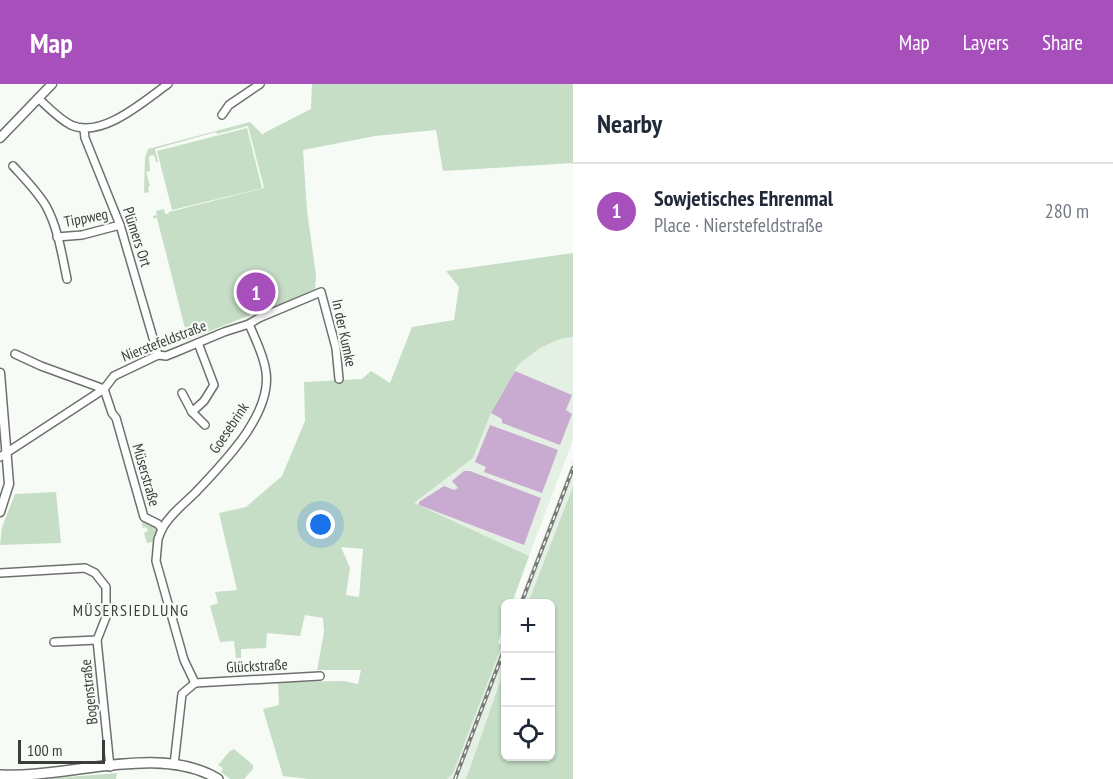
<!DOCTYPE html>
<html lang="en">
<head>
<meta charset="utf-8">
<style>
	body { margin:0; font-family:"PT Sans Narrow",sans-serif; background:#f2f2f3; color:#1f2937 }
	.controls { position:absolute; right:18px; bottom:18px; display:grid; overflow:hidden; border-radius:9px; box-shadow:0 2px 4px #0004 }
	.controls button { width:54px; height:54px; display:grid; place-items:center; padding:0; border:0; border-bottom:2px solid #e0e1e3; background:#fff; color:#1f2937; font:30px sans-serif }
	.scale { position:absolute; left:18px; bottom:15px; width:87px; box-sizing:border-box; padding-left:6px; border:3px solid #3b3d3b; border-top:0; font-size:16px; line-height:21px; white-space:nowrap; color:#3b3d3b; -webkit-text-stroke:4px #f6fbf6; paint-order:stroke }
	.you { position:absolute; left:321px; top:441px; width:21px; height:21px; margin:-15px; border:4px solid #fff; border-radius:50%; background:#1a73e8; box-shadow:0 0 0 9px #1a73e833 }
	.badge { display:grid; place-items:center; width:39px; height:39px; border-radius:50%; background:#a74fbb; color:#fff; font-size:20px; font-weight:700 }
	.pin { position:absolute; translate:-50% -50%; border:3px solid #fff; box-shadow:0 2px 6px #0006 }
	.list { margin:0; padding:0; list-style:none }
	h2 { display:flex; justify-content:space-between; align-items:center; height:78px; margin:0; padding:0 24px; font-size:26px }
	h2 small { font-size:20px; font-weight:400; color:#747a83 }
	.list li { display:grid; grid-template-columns:39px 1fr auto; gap:18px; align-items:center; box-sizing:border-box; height:96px; padding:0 24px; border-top:2px solid #e0e1e3 }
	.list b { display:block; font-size:22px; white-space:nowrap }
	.list p { margin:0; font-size:20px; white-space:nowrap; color:#747a83 }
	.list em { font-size:20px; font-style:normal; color:#747a83 }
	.icon { flex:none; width:33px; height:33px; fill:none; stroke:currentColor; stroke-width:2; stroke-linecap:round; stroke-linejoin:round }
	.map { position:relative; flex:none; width:573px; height:695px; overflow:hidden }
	header { display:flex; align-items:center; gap:36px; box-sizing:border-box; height:84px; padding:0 30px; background:#a74fbb; color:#fff }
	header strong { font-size:28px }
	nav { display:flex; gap:33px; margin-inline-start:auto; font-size:21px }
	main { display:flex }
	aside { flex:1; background:#fff }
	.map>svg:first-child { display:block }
	.built { fill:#e5f0e5 }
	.green { fill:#c6ddc6; fill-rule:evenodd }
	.water { fill:#c9aad0 }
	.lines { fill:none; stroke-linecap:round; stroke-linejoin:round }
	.minor-casing { stroke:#6d716d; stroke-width:10 }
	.tertiary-casing { stroke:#6d716d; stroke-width:11 }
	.secondary-casing { stroke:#6d716d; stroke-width:12 }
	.minor { stroke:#fff; stroke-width:7 }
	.tertiary { stroke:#fff; stroke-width:8 }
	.secondary { stroke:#fff; stroke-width:9 }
	.rail-casing { stroke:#797c79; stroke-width:4 }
	.rail { stroke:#f6fbf6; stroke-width:1.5; stroke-dasharray:4.5; stroke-linecap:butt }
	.labels { text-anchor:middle; stroke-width:4.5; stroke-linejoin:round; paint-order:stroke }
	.street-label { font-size:15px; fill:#3b3d3b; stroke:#f6fbf6 }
	.neighbourhood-label { font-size:16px; letter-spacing:1.5px; fill:#3b3d3b; stroke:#f6fbf6 }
</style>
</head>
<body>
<header>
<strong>Map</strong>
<nav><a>Map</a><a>Layers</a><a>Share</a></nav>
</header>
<main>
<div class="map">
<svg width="573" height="695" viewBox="0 0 573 695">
	<rect width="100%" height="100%" fill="#f6fbf6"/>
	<!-- built -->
	<g class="built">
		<path d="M573,253V356L529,472L413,419L473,374L491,329L518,281L540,264L560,255Z"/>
		<path d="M573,376V401L528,519L518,520Z"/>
		<path d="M505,552V584L466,695H447L453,688Z"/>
	</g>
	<!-- green -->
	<g class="green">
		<path d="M312,0H573V79L443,87L436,46L375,52L303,66L307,127L316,191L315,205L264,228L262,223L250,231L188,256L157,134H153V132L157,131L156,127L164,125L165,130H168L169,128L264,104L248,42L217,50L216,48L155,65L158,78H156L154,71L149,72L150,87L146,88L150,102L148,103L149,108L144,109L145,74L148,65L250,38L263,51L264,49L311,25Z"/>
		<path d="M247,44L262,104L172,126L157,67Z"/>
		<path d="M573,169V253L560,255L540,264L518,281L491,329L473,374L414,419L529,472L512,519L506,520L505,537L498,559L502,561L453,689L447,695H309L283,692L263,625L279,621L278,598L344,597L358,600L361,586H317L324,548L323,534L305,531L300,552L267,549L266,564L241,565V574H236L234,557L220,558L210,522L218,519L215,508L237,506L219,429L246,423L282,392L305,337L304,298L362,295L371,287L390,299L412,243L454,236L459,203L446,187ZM341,463L363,465L359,513L346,511L350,484Z"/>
		<path d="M573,402V695H466L505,584L506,672H550V520L528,519Z"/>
		<path d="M56,408L61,459L0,461L2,443L15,410Z"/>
		<path d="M144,435L157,444L156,457L147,459L144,449L148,447L146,443L143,444L141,436Z"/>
		<path d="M234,665L253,681V685L244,695H230L221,688L223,684L218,681L230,667Z"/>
		<path d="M117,689L116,695H44Z"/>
	</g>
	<!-- water -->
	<g class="water">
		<path d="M515,287L572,311L566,326L572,330L560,361L502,339V335L491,329Z"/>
		<path d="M490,341L558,366L542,409L484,388L486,383L475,378Z"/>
		<path d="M464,387H470L541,414L524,461L419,421V418L444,402L454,406L458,404L452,397Z"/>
	</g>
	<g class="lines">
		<defs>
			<g id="minor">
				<path d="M38,14C48,23 59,35 71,41C102,55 144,17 168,0"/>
				<path d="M222,31L229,21L260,0"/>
				<path d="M84,45L85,54L120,141L158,271"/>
				<path d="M13,82C24,94 37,107 46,122C58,144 62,171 67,195"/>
				<path d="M57,153L82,151L120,141"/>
				<path d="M15,270L41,282L104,305"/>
				<path d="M104,305L112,329L116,334L144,433L158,440L162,445L158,455L156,477L184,576L195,599"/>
				<path d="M182,309L192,328L205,341"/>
				<path d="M192,328L204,317L214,301L198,259"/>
				<path d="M0,373L104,305L114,292L158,271L166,272L176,268L224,248L249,240L259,234L321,208L336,264L339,295"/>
				<path d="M162,445C170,430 184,420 196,408C223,379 272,331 266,288C264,271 255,255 249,240"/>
				<path d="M0,489L85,484L95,489L106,503V533L97,556L110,683"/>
				<path d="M54,558L97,556"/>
				<path d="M195,599L320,592"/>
				<path d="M174,681L182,610L195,599"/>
			</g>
			<g id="tertiary">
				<path d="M0,54L52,0"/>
				<path d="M0,289L9,400L0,428"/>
			</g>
			<path id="secondary" d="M0,691C66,695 159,659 218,695"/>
		</defs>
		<!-- minor casing -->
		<use href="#minor" class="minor-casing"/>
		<!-- tertiary casing -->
		<use href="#tertiary" class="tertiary-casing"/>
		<!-- secondary casing -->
		<use href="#secondary" class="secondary-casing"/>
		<!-- minor -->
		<use href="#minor" class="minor"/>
		<!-- tertiary -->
		<use href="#tertiary" class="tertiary"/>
		<!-- secondary -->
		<use href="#secondary" class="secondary"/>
		<defs>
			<g id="rail">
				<path d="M521,520L573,384"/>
				<path d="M455,695L506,561"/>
			</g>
		</defs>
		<!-- rail casing -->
		<use href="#rail" class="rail-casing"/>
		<!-- rail -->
		<use href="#rail" class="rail"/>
	</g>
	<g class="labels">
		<!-- street labels -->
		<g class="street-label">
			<text transform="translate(86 134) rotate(-11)" y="5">Tippweg</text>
			<text transform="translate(137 153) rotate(72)" y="5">Plümers Ort</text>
			<text transform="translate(344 249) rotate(78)" y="5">In der Kumke</text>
			<text transform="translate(164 257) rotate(-21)" y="5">Nierstefeldstraße</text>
			<text transform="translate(229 344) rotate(-56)" y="5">Goesebrink</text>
			<text transform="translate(146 391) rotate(74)" y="5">Müserstraße</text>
			<text transform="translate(257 582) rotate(-3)" y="5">Glückstraße</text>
			<text transform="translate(89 608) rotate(-96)" y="5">Bogenstraße</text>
		</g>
		<!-- neighbourhood labels -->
		<g class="neighbourhood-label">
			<text x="131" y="532">MÜSERSIEDLUNG</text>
		</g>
	</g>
</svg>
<div class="controls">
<button>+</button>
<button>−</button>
<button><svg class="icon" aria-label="locate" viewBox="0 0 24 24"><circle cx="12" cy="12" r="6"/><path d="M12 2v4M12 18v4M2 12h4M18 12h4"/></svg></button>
</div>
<div class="scale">100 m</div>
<div class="you"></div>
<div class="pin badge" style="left:256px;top:208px">1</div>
</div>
<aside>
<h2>Nearby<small></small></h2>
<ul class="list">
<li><span class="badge">1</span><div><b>Sowjetisches Ehrenmal</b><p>Place · Nierstefeldstraße</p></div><em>280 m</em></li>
</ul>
</aside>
</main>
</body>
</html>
